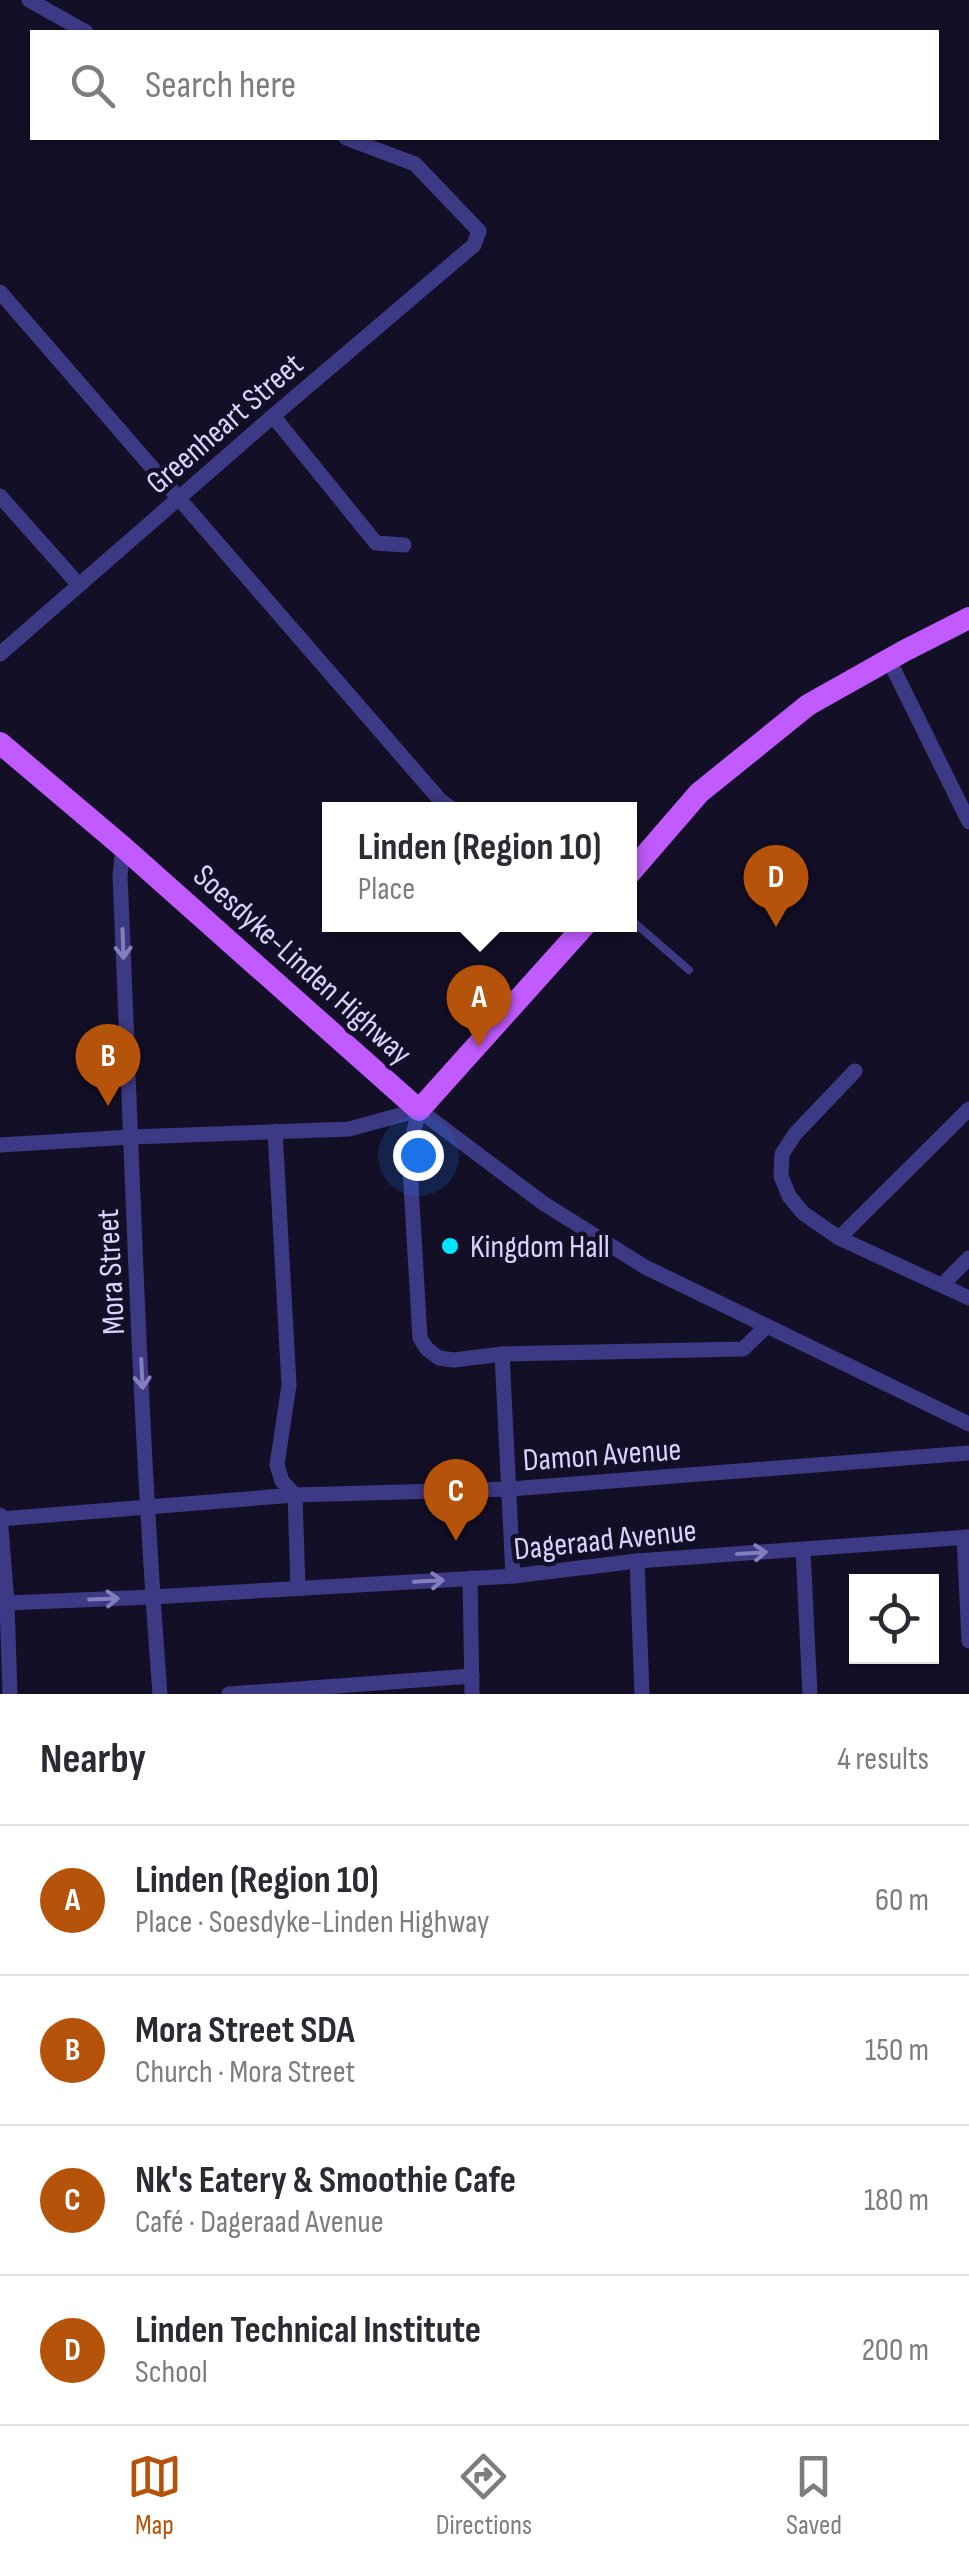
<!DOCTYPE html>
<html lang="en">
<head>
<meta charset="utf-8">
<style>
	body { margin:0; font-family:"Sofia Sans Condensed",sans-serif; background:#f2f2f3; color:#2b2b33 }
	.controls { position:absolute; right:30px; bottom:30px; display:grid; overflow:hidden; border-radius:0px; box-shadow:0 2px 8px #0004 }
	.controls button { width:90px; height:90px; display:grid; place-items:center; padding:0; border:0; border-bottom:2px solid #e1e1e2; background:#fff; color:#2b2b33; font:50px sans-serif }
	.you { position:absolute; left:418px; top:1155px; width:35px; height:35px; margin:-25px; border:8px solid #fff; border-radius:50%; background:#1a73e8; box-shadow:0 0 0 15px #1a73e833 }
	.badge { display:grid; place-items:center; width:65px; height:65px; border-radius:50%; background:#b45309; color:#fff; font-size:32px; font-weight:700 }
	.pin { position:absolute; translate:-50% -82px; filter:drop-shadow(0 2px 5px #0008) }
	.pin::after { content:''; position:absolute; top:52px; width:35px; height:30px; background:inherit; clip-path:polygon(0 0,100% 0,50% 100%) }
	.popup { position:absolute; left:322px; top:802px; width:315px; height:130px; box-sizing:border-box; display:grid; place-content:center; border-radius:0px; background:#fff; filter:drop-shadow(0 2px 8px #0005); font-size:32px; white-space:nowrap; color:#7c7c81 }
	.popup b { font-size:38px; color:#2b2b33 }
	.popup::after { content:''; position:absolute; left:50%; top:100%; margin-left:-20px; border:20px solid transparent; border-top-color:#fff }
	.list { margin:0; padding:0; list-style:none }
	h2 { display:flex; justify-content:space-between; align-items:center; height:130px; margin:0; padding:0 40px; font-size:42px }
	h2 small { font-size:32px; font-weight:400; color:#7c7c81 }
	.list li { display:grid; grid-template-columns:65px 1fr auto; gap:30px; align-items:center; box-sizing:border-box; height:150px; padding:0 40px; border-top:2px solid #e1e1e2 }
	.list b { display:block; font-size:38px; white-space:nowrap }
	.list p { margin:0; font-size:32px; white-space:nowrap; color:#7c7c81 }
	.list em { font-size:32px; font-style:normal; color:#7c7c81 }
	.icon { flex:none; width:55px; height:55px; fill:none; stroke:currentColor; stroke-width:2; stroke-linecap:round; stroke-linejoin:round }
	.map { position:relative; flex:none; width:969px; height:1694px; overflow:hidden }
	.search { position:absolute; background:#fff; box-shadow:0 2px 8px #0004; left:30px; right:30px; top:30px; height:110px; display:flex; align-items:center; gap:25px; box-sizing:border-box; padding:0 35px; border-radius:0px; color:#7c7c81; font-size:38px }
	.sheet { height:730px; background:#fff }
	nav { display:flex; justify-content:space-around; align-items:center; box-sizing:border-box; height:140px; border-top:2px solid #e1e1e2; background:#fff; font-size:28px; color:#7c7c81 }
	nav a { display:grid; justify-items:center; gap:5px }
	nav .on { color:#b45309 }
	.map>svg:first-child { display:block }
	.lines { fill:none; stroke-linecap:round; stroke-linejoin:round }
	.service { stroke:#3d3a85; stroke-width:8 }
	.minor { stroke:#3d3a85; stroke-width:15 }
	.primary { stroke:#c25bff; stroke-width:22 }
	.oneway { stroke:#837fbc }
	.poi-dot { fill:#00e5ff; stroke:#130f26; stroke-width:4 }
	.labels { text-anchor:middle; stroke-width:9; stroke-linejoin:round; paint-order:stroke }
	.street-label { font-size:32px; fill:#d9d4ff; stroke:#130f26 }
	.poi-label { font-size:32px; fill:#d9d4ff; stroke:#130f26; text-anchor:start }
</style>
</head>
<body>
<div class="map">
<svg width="969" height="1694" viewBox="0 0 969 1694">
	<rect width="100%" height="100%" fill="#130f26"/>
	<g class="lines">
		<!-- service -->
		<path class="service" d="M629,918L689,970"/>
		<!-- minor -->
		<g class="minor">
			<path d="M29,0L86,32"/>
			<path d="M0,292L440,800L454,810"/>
			<path d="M273,416L376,543L404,545"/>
			<path d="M0,496L78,584"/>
			<path d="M0,654L273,416L474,245L479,231L415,164L346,138"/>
			<path d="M889,660L969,822"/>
			<path d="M123,847L120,876C132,1149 139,1422 160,1694"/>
			<path d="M855,1071L795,1134L782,1154L781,1176L789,1196L803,1213L839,1238L969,1298"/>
			<path d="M419,1110L543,1203L645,1267L969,1424"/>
			<path d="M419,1110L409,1151L420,1338L427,1349L439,1358L454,1360L502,1354L743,1349L766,1327"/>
			<path d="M275,1131L289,1385L277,1465L282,1481L295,1495L298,1588"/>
			<path d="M0,1145L131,1137L349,1129L419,1110"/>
			<path d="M839,1238L969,1109"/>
			<path d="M942,1285L969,1258"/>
			<path d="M502,1354L513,1576"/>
			<path d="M0,1515L7,1603L10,1694"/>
			<path d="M0,1519L295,1495L510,1489L969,1453"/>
			<path d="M964,1537L969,1641"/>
			<path d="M803,1550L810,1694"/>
			<path d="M637,1561L642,1694"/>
			<path d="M470,1578L472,1694"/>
			<path d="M7,1603L152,1597L513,1576L637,1561L969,1537"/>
			<path d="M229,1694L472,1676"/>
		</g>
		<!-- primary -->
		<g class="primary">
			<path d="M0,743L123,847L419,1110L586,924"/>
			<path d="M629,874L699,793L808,705L904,651L969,618"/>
		</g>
	</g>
	<!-- one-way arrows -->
	<defs><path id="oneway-shaft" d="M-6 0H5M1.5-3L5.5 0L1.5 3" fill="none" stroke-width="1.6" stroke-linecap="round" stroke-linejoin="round" transform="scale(2.5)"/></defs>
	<g class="oneway">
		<use href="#oneway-shaft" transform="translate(123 944) rotate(88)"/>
		<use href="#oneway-shaft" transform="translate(142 1374) rotate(87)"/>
		<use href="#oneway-shaft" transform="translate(752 1553) rotate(-4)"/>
		<use href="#oneway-shaft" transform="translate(429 1581) rotate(-3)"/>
		<use href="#oneway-shaft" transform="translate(104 1599) rotate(-2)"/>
	</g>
	<!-- markers -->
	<circle class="poi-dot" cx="450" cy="1246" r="10"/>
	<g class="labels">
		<!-- street labels -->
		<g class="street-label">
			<text transform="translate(224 423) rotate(-41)" y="11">Greenheart Street</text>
			<text transform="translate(303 964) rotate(42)" y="11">Soesdyke-Linden Highway</text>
			<text transform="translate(110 1272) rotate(-93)" y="11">Mora Street</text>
			<text transform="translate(602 1454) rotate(-4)" y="11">Damon Avenue</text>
			<text transform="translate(605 1539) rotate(-6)" y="11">Dageraad Avenue</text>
		</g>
		<!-- poi labels -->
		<g class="poi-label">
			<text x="470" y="1257">Kingdom Hall</text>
		</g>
	</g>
</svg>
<div class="controls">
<button><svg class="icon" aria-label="locate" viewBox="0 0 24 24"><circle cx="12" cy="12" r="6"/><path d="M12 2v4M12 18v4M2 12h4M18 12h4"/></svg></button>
</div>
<div class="you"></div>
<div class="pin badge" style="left:479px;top:1047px">A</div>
<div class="popup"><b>Linden (Region 10)</b>Place</div>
<div class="pin badge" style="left:108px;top:1106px">B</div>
<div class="pin badge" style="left:456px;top:1541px">C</div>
<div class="pin badge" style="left:776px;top:927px">D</div>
<div class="search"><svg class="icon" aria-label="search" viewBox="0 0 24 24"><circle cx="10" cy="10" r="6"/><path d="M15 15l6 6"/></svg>Search here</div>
</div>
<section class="sheet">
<h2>Nearby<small>4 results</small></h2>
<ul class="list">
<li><span class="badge">A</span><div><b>Linden (Region 10)</b><p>Place · Soesdyke-Linden Highway</p></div><em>60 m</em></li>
<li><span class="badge">B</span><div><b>Mora Street SDA</b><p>Church · Mora Street</p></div><em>150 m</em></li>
<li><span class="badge">C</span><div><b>Nk's Eatery &amp; Smoothie Cafe</b><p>Café · Dageraad Avenue</p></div><em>180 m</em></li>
<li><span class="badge">D</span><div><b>Linden Technical Institute</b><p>School</p></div><em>200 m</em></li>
</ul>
</section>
<nav>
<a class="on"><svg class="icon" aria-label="map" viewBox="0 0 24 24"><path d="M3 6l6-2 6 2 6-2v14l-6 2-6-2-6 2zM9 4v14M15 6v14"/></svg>Map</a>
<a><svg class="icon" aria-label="directions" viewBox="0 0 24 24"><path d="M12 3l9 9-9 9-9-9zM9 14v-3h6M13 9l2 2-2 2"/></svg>Directions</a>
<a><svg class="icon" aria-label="saved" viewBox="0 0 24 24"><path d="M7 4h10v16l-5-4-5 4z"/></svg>Saved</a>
</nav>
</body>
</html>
